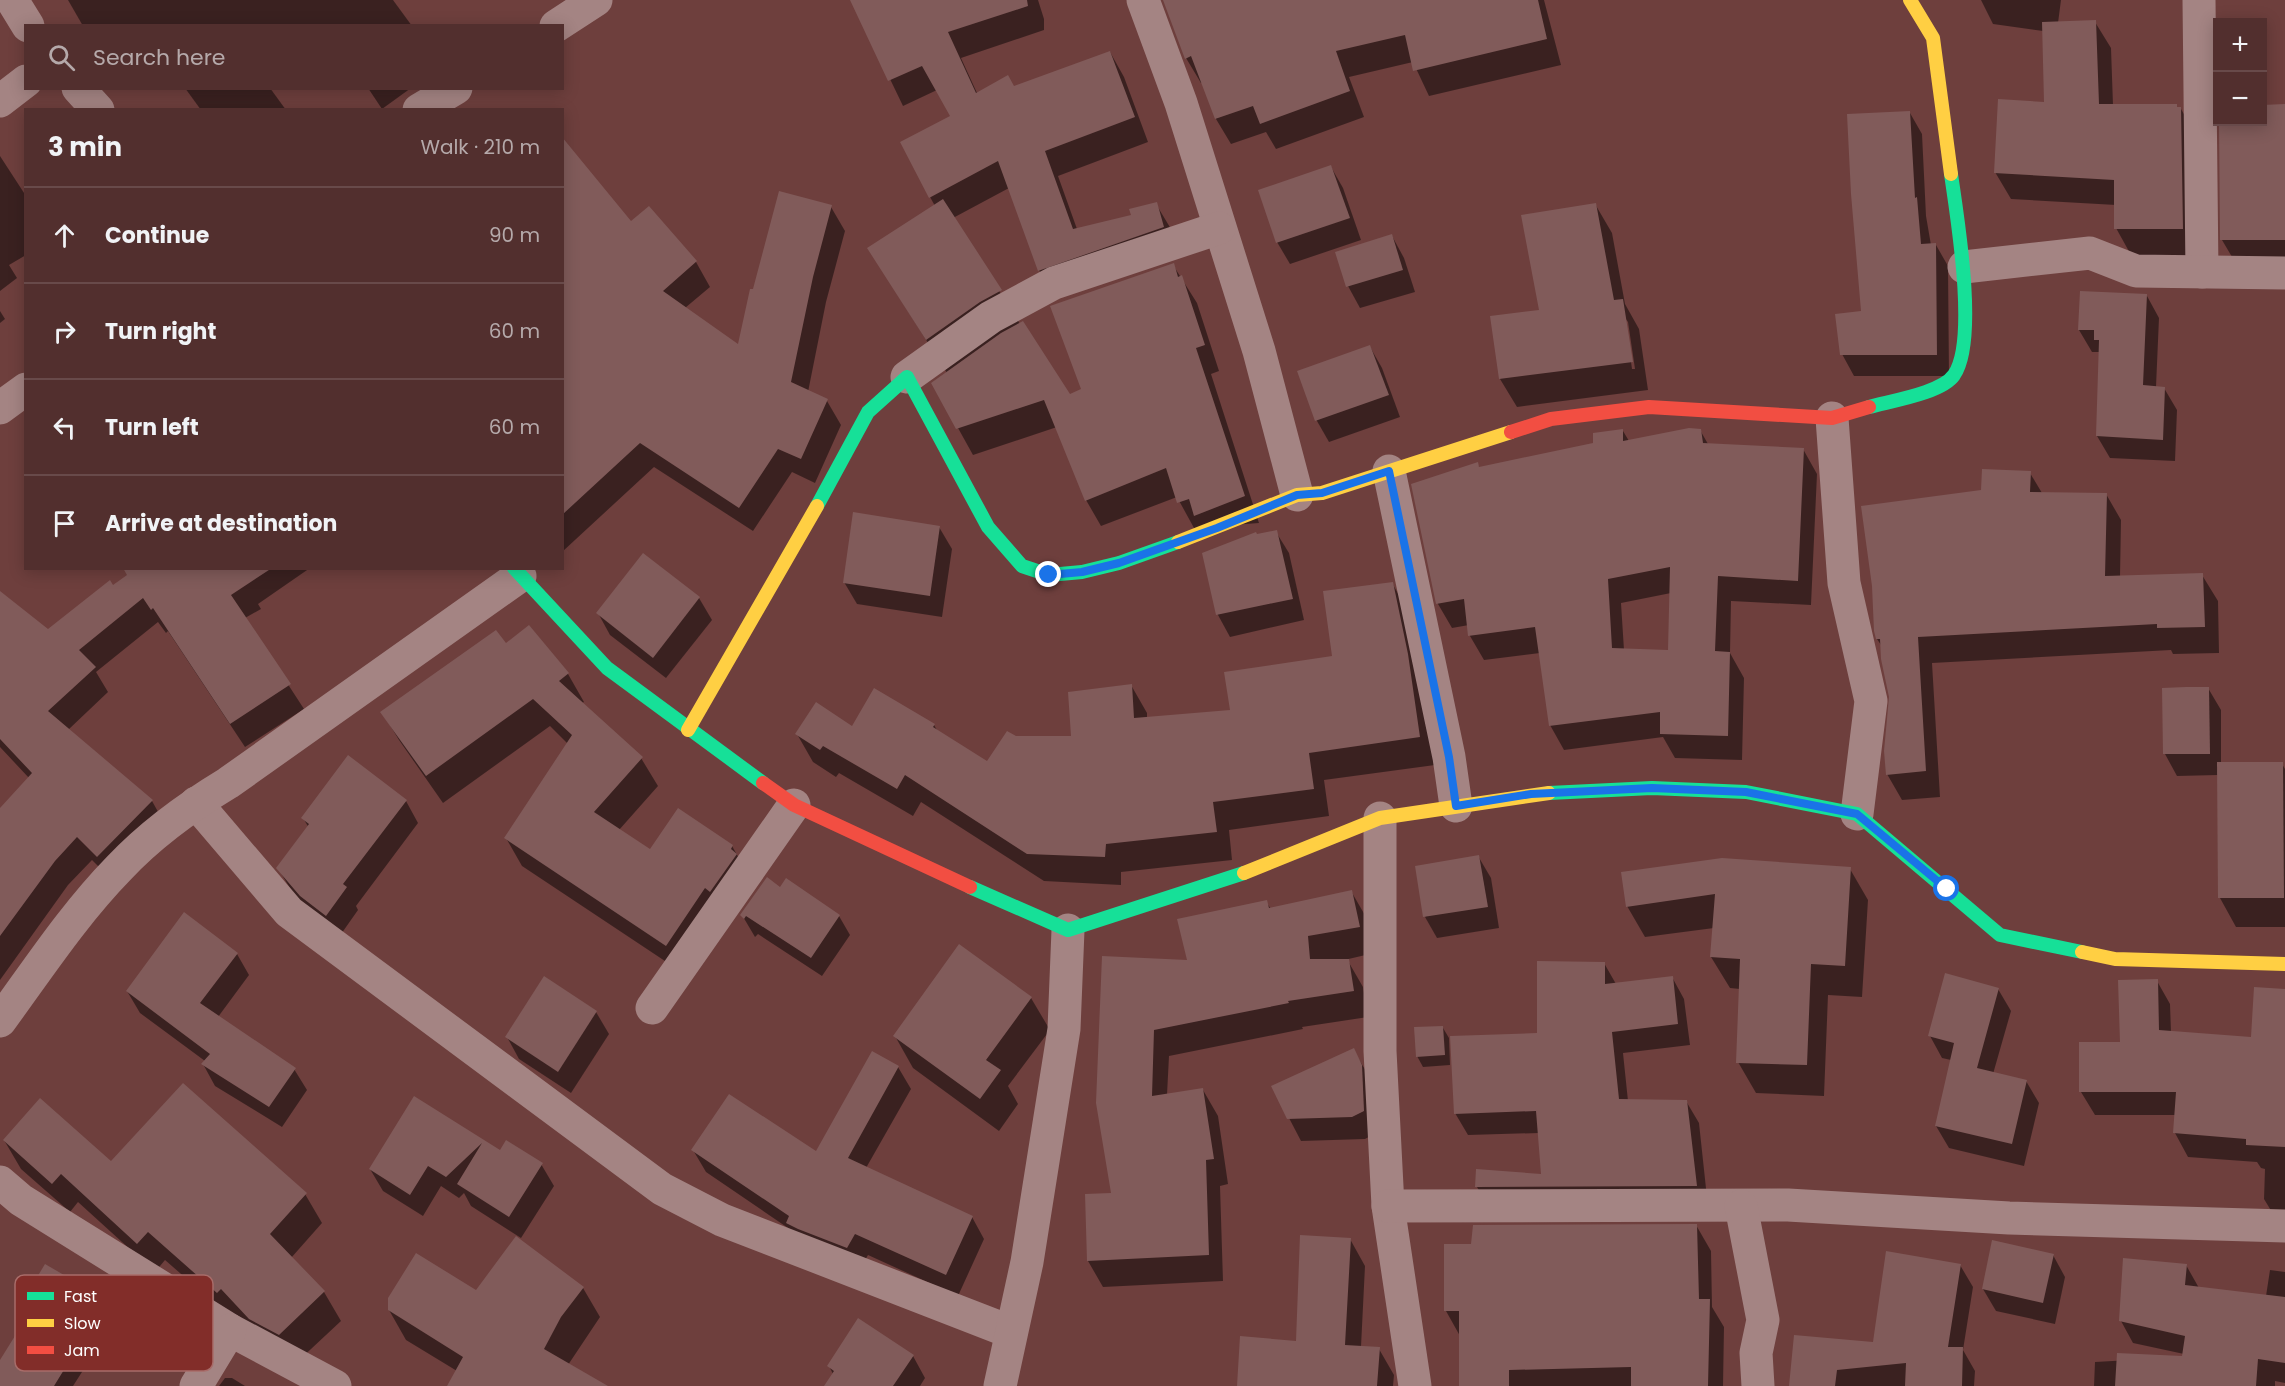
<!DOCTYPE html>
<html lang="en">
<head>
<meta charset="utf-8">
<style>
	body { margin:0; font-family:Poppins,sans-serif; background:#583736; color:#f1f3f6 }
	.controls { position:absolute; right:18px; top:18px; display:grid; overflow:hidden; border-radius:0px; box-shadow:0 3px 15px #0003 }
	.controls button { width:54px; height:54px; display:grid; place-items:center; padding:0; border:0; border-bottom:2px solid #684a4a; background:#522f2e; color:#f1f3f6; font:30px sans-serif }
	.stop { position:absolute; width:18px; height:18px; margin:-14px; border:4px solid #1a73e8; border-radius:50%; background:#fff }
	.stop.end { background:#1a73e8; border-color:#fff; box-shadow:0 2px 6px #0008 }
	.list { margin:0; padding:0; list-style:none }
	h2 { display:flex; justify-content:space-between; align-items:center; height:78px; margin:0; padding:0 24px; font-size:26px }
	h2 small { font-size:20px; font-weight:400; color:#b5a9aa }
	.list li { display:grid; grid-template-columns:39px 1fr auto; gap:18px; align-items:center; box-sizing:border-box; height:96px; padding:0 24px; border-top:2px solid #684a4a }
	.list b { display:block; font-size:22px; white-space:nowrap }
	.list em { font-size:20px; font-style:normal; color:#b5a9aa }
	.icon { flex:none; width:33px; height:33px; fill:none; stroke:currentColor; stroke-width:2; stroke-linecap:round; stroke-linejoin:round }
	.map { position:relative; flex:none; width:2285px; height:1386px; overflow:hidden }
	.search { position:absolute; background:#522f2e; box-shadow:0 3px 15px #0003; left:24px; top:24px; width:540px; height:66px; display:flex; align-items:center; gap:15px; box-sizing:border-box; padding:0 21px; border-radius:0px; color:#b5a9aa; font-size:22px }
	.panel { position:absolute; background:#522f2e; box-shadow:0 3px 15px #0003; left:24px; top:108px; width:540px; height:462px; border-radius:0px }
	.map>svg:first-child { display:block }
	.shadow { fill:#0007; fill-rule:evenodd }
	.building { fill:#815b5a; fill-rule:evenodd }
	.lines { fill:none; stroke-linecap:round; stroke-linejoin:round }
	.street { stroke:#a48483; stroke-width:33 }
	.fast { stroke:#16e098; stroke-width:14 }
	.slow { stroke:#ffcf43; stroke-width:14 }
	.jam { stroke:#f24e42; stroke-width:14 }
	.route { stroke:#1a73e8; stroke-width:8 }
	.key { fill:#822d29; stroke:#a86c69; stroke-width:1.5 }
	.key-label { font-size:16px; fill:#fff }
</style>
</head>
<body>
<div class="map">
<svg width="2285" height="1386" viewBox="0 0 2285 1386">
	<rect width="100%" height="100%" fill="#6e3f3d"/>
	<!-- shadow -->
	<g class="shadow">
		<path d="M68,0H393L412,26H83Z"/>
		<path d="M852,0H1038L1044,19V30L961,58L977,93L1013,88L1110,52L1124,77L1148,142L1058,176L1077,229L1133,216L1156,204L1171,229L1053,295L1039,270L1009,188L953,218L1020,324L1070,396L1082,390L1173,265L1197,303L1219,371L1211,374L1259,523L1194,528L1177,497L1101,526L1086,500L1057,427L973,455L958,428L947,373L869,249L935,206L930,197L952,116L937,90L903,106Z"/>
		<path d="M1164,0H1544L1561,65L1429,96L1413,62L1349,77L1364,117L1276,149L1266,132L1231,144L1216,119L1203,83H1201L1186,58Z"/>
		<path d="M1981,0H2061L2058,23L2095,22L2111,48L2113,105L2181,109L2196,135L2197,256L2131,255L2116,228V205L2011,199L1995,172L2045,103L2043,31L1993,24Z"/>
		<path d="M185,88H270L286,110H201Z"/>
		<path d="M368,88H411L382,109Z"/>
		<path d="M2285,105V262H2235L2222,240L2221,122H2262Z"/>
		<path d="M1910,113L1922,134L1926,216L1931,245H1936L1948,266L1949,376H1854L1842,354L1863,313Z"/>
		<path d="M0,156L26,196V255L9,265L17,278L0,291Z"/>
		<path d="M1331,167L1343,188L1361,240L1290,264L1277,242Z"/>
		<path d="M1595,204L1612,233L1625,304L1639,329L1648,390L1517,407L1500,379L1540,311ZM1625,318L1628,322L1635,369H1632Z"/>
		<path d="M831,207L845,231L826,302L808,392L827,401L841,425L815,483L792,472L753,531L654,467L562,552V280L649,208L696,262L710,287L685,308L739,347L754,291Z"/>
		<path d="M1392,236L1404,258L1415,292L1360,308L1348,286Z"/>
		<path d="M2147,296L2159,318L2156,387L2164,388L2177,410L2175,461L2110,458L2097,436L2100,352H2092L2079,330Z"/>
		<path d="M0,311L5,319L0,323Z"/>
		<path d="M1370,347L1382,368L1400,417L1329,442L1317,421L1299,372Z"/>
		<path d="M1700,430L1708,444L1803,449L1817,474L1811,605L1731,601L1730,653L1744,678L1742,760L1675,758L1663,737L1564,750L1550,725L1540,653L1484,660L1470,636L1469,625L1452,628L1438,604L1413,485L1477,464L1480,469L1595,444L1623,431L1629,441ZM1671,593L1669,652L1624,650L1621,603Z"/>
		<path d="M2030,473L2042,493L2106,494L2121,520L2120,577L2202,575L2218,601L2219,653L2173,654L2171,650L1932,663L1940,797L1902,800L1887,774L1891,697L1881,645L1877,639L1983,491Z"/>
		<path d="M939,527L952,549L942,617L857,604L844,582Z"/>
		<path d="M1276,532L1289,553L1304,620L1230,637L1218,615L1204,554Z"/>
		<path d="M140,568H310L258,604L261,609L245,618L304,709L245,747L168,631L166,633L158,622L96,672L108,692L68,730L152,801L166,826L112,880L92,860L68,885L0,980V810L29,778L0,747V593L48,631Z"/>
		<path d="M1392,583L1408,611L1435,765L1324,780L1329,816L1229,830L1232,860L1121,872V885L1044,881L921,802L913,816L839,773L836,777L813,762L797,734L853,728L934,725L938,732L988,763L1016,738H1073L1131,685L1147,713V719L1231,711L1334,658Z"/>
		<path d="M699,598L712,620L666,678L610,635L598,613Z"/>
		<path d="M506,645L568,674L584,702L582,703L641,758L658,786L619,830L651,851L732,846L748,874L683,973L522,866L506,838L568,744L550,726L443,803L399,740L382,712Z"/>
		<path d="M2208,688L2221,710V763L2282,764L2285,769V927H2236L2220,898L2218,775L2177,776L2165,754Z"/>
		<path d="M406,801L418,823L356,906L358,910L339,937L314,918L291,890L278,868L309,828L303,818Z"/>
		<path d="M1478,856L1491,878L1499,928L1437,938L1425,917Z"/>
		<path d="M1850,869L1868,900L1862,997L1828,995L1824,1096L1756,1093L1738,1062L1740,989L1730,988L1711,957L1714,928L1645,937L1627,906Z"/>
		<path d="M780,889L839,916L850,935L822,976L758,934L755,937L742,915Z"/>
		<path d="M1351,891L1366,917L1374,953L1340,961H1348L1363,987L1368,1017L1302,1027L1303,1029L1169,1056L1167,1095L1203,1090L1218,1116L1228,1184L1220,1186L1223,1281L1103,1287L1088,1261L1086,1195H1112L1098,1103L1188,962L1266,902L1271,909Z"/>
		<path d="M237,954L249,975L218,1017L294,1069L307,1090L282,1127L215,1086L203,1064L205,1061L140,1013L127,991Z"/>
		<path d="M1604,963L1616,984L1672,977L1684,999L1690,1045L1623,1053L1628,1101H1686L1699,1123L1708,1207L1489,1208L1477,1187L1543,1175L1539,1133L1468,1135L1455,1113L1538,1034Z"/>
		<path d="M2157,981L2170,1004L2171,1032L2253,1039L2285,991V1223L2278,1222L2264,1199L2265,1169L2261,1168L2257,1162L2188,1157L2175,1133L2176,1115H2095L2081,1092L2122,1044Z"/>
		<path d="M1998,989L2011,1011L1993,1074L2026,1081L2039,1103L2024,1166L1949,1148L1936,1126L1951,1060L1942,1058L1930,1036Z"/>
		<path d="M1031,998L1050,1030L1008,1086L1018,1104L999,1131L913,1068L895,1036Z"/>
		<path d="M596,1012L609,1034L571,1093L519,1059L507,1037Z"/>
		<path d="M1443,1028L1449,1038L1450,1065L1423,1067L1417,1056Z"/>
		<path d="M1353,1050L1366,1071L1376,1133L1365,1139L1301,1141L1289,1118Z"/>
		<path d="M898,1067L911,1089L866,1168L972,1217L984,1239L958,1296L868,1255L860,1269L791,1230L706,1172L693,1150L817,1154Z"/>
		<path d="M415,1098L501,1152L541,1164L554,1186L521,1238L471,1206L464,1193L459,1198L441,1186L423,1216L383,1191L370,1169Z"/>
		<path d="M4,1140L112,1163L305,1194L322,1223L291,1258L324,1292L341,1321L296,1363L235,1321L165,1260L155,1272L78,1202L70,1212L21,1169Z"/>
		<path d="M1696,1225L1711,1251L1712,1307L1724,1327L1723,1386H1460V1336L1446,1311L1473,1246Z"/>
		<path d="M1350,1239L1365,1266L1361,1347L1379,1349L1394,1375L1393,1386H1238L1297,1342Z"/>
		<path d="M2053,1255L2065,1277L2055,1324L1996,1311L1983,1289Z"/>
		<path d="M1960,1265L1973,1287L1963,1350L1975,1371L1974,1386H1791L1874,1343Z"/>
		<path d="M2186,1265L2199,1288L2266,1296L2270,1270L2285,1272V1383L2275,1381V1386H2094L2095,1362L2183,1357L2184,1354L2133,1343L2121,1321Z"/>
		<path d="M583,1288L600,1317L568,1365L605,1386H449L457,1371L406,1340L389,1310L477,1292Z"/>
		<path d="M106,1302L116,1319L73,1386H0V1363L26,1320L20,1309Z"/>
		<path d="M913,1356L925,1378L920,1386H826L833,1374L829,1366Z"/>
		<path d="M225,1378H232L245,1386H219Z"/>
	</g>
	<!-- building -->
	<g class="building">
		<path d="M850,0H1027L1028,6L948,32L976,93L1008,75L1014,86L1110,51L1135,117L1045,151L1073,229L1131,215L1129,209L1157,202L1164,227L1038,271L998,161L929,198L900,142L950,116L922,66L888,81Z"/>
		<path d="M1163,0H1538L1547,39L1413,71L1405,35L1336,51L1350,91L1260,124L1253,106L1215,119L1191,56L1185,59Z"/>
		<path d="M2096,20L2099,104H2177V107H2181L2183,229H2114V180L1994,173L1998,99L2044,102L2042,22Z"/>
		<path d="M2285,104V240H2220L2219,122H2262V105Z"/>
		<path d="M1910,111L1915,198L1917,197L1921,244L1936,243L1937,355H1840L1835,314L1861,311L1851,194L1847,114Z"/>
		<path d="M562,137L631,221L649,206L697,261L663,291L738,344L750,289H753L779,191L832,205L813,277L791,382L828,399L801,459L778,449L739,508L640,443L562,515Z"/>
		<path d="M1331,165L1350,218L1276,243L1258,190Z"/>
		<path d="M943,199L1002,290L980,302L926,340L867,248Z"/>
		<path d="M1596,203L1614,300L1623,299L1633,362L1499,379L1490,316L1539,310L1521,215Z"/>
		<path d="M1392,234L1403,270L1346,287L1335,252Z"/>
		<path d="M1174,263L1178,277L1182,275L1205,345L1196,348L1245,496L1194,516L1189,499L1177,503L1166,468L1085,501L1044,400L956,429L931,383L1001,333L1023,321L1070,394L1081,389L1050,306Z"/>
		<path d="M2080,291L2147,294L2143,385L2165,387L2163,440L2096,436L2099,340H2094V330H2078Z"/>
		<path d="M1370,345L1389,395L1315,421L1297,371Z"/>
		<path d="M1689,428L1701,429L1703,443L1804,448L1798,581L1718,576L1715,651L1730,652L1728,736L1660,734V712L1549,726L1535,627L1468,636L1464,599L1436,604L1411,484L1478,462L1479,467L1593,443V433L1623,429V441ZM1670,567L1668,650L1612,648L1608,579Z"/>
		<path d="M1982,469L2031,471L2030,492L2107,493L2105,576L2203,573L2205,627L2157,628V624L1918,637L1926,771L1886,775L1884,751L1889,697L1881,659L1880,639H1876L1874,631L1872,586L1861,506L1981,490Z"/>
		<path d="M853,512L940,526L930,596L843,583Z"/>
		<path d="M1277,530L1293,599L1216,615L1202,553L1256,532L1257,534Z"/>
		<path d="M643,553L700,597L653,658L596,613Z"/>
		<path d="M123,568H272L231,595L291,684L230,724L153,608L151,610L143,598L79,650L96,667L48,711L153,800L97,857L77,837L55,861L0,936V808L32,773L0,739V591L48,629L110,580L113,585L127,575Z"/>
		<path d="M1393,582L1408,654L1420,737L1309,753L1314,789L1213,802L1217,832L1106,844L1105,857L1027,854L905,775L897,789L823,746L820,750L795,734L816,702L852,726L874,688L935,724L933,727L987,761L1007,731L1016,736H1071L1068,692L1132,684L1134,718L1230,710L1224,672L1332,656L1323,591Z"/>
		<path d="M529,625L569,673L559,681L643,757L594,812L650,849L678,808L733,845L731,849L737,854L710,892L705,888L666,946L504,838L572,735L533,699L426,776L380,712L496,630L506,643Z"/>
		<path d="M2186,687H2209L2210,754H2163L2162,688Z"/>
		<path d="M348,755L407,800L343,884L347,887L326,916L300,896L276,868L309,824L301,818Z"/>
		<path d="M2217,762H2283L2284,898H2218Z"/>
		<path d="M1479,855L1488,907L1423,917L1415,866Z"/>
		<path d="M1722,858L1851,867L1845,966L1811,964L1807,1065L1736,1063L1740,959L1710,957L1715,894L1626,907L1621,872Z"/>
		<path d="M767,877L780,887L786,878L840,915L811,958L746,916L744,919L740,915Z"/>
		<path d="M1352,890L1360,927L1308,936L1310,959H1349L1354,991L1288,1001L1289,1003L1154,1030L1152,1096L1203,1088L1214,1159L1206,1160L1209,1255L1087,1261L1085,1194L1111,1193L1096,1103L1102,956L1187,960L1177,919L1267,900L1269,908Z"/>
		<path d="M184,912L238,953L200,1003L296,1068L269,1107L201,1064L210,1054L126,991Z"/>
		<path d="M959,944L1032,997L986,1060L1001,1070L980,1099L893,1036Z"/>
		<path d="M1537,961L1605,962V984L1673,976L1678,1024L1612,1032L1619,1099L1687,1100L1697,1186L1475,1187L1476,1169L1541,1174L1536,1111L1454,1114L1450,1036L1537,1033Z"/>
		<path d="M1945,973L1999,988L1977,1068L2027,1080L2012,1144L1935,1126L1954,1043L1928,1036Z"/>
		<path d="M544,976L597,1011L558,1072L505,1037Z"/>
		<path d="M2158,979L2159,1030L2251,1037L2254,987L2285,989V1147L2246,1145V1139L2173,1133L2176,1092H2079V1042H2120L2118,980Z"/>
		<path d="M1443,1026L1445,1055L1416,1057L1414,1027Z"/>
		<path d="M1354,1048L1362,1065L1364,1111L1352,1117L1287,1119L1271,1086Z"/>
		<path d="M872,1051L899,1066L848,1158L973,1216L946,1275L855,1234L847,1248L798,1229L786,1223L789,1216L691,1150L729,1094L816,1151Z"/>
		<path d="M183,1083L307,1193L270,1234L325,1291L279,1335L249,1319L221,1289L217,1293L148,1232L137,1244L61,1174L52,1184L3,1140L40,1098L111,1161Z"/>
		<path d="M414,1096L500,1150L506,1140L543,1163L509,1217L457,1184L482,1143L446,1177L428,1166L410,1195L369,1169Z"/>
		<path d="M1697,1224L1699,1299H1710L1708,1386H1631V1367L1509,1370V1386H1459V1311H1444V1244H1471L1473,1225Z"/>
		<path d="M1300,1235L1351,1238L1345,1345L1380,1347L1377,1386H1237L1240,1336L1296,1341Z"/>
		<path d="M516,1236L584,1287L561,1317L544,1349L608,1386H447L463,1357L388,1310V1298L416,1253L476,1290Z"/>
		<path d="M1992,1240L2054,1254L2043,1303L1982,1289Z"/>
		<path d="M1886,1251L1961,1264L1948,1347H1963L1962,1386H1905L1906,1363L1837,1370L1835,1386H1789L1794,1335L1873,1342Z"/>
		<path d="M2123,1258L2187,1264L2185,1285L2285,1297V1363L2258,1359L2256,1386H2115L2117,1353L2182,1356L2185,1336L2119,1321Z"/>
		<path d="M45,1264L107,1300L54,1386H0V1360L28,1315L18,1309Z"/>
		<path d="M858,1318L914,1355L893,1386H824L834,1371L827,1366Z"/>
	</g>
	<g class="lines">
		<!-- street -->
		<g class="street">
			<path d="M12,0L28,26"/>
			<path d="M1143,0L1181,103L1259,351L1297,495"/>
			<path d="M2199,0L2202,272"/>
			<path d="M556,26L596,0"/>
			<path d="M78,88L98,110"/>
			<path d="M0,101L26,81"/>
			<path d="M419,110L456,88"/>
			<path d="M1964,267L2090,253L2136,271L2285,273"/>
			<path d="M907,377L991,317L1054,283L1219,228"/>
			<path d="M0,408L26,389"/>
			<path d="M1832,418L1844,583L1871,701L1857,814"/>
			<path d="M1389,471L1449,757L1456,806"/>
			<path d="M196,803L289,912L662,1189L722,1220L1011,1332"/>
			<path d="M1380,818V1051L1388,1206L1415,1386"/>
			<path d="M652,1008L794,805"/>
			<path d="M0,1021C38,969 74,914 119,868C150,835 190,806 228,783L520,576"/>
			<path d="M0,1182L21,1200L230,1330L335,1386"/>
			<path d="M1388,1206L1788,1205L2009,1218L2285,1226"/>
			<path d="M1741,1206L1763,1320L1756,1353L1758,1386"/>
			<path d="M196,1386L230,1330"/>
			<path d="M1000,1386L1027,1262L1064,1029L1068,930"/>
		</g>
		<!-- fast -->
		<g class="fast">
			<path d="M1869,407C1890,401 1942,393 1954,375C1978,341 1957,216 1951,174"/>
			<path d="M817,506L868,412L907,377L988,527L1022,566L1049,575L1082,572L1119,563L1178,542"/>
			<path d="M514,568L607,668L763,783"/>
			<path d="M1549,793L1652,788L1746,792L1857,814L2000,935L2082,952"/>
			<path d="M970,887L1068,930L1244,873"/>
		</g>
		<!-- slow -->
		<g class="slow">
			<path d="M1910,0L1933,38L1951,174"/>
			<path d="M1178,542L1297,495L1322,493L1511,432"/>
			<path d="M688,730L817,506"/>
			<path d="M1244,873L1380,818L1549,793"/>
			<path d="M2082,952L2115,959L2285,964"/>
		</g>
		<!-- jam -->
		<g class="jam">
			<path d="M1511,432L1551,419L1649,407L1832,418L1869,407"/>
			<path d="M763,783L794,805L970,887"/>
		</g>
	</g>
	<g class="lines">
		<!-- route -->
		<path class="route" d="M1049,575L1082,572L1119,563L1217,528L1297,495L1322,493L1389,471L1449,757L1456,806L1531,794L1652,788L1746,792L1857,814L1947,889"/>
	</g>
	<!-- legend -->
	<rect x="15" y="1275" width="198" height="96" rx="9" class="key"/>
	<rect x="27" y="1292" width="27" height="8" fill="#16e098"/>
	<rect x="27" y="1319" width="27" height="8" fill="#ffcf43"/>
	<rect x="27" y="1346" width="27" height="8" fill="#f24e42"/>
	<g class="key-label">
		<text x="64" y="1302">Fast</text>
		<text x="64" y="1329">Slow</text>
		<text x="64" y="1356">Jam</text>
	</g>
</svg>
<div class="controls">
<button>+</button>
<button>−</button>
</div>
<div class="stop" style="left:1947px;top:889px"></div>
<div class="stop end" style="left:1049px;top:575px"></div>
<div class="search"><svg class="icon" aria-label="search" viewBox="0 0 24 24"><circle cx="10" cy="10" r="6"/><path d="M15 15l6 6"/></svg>Search here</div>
<section class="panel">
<h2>3 min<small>Walk · 210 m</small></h2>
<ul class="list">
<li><svg class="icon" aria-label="ahead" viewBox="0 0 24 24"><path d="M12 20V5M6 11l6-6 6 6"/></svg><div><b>Continue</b></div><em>90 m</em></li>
<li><svg class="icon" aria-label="right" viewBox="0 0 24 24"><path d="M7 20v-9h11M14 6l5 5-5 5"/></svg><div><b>Turn right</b></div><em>60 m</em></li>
<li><svg class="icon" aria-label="left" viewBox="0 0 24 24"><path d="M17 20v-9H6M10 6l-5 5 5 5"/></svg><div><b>Turn left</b></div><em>60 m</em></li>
<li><svg class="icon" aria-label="arrive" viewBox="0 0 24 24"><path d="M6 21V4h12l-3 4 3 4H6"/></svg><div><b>Arrive at destination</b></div></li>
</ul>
</section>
</div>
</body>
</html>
